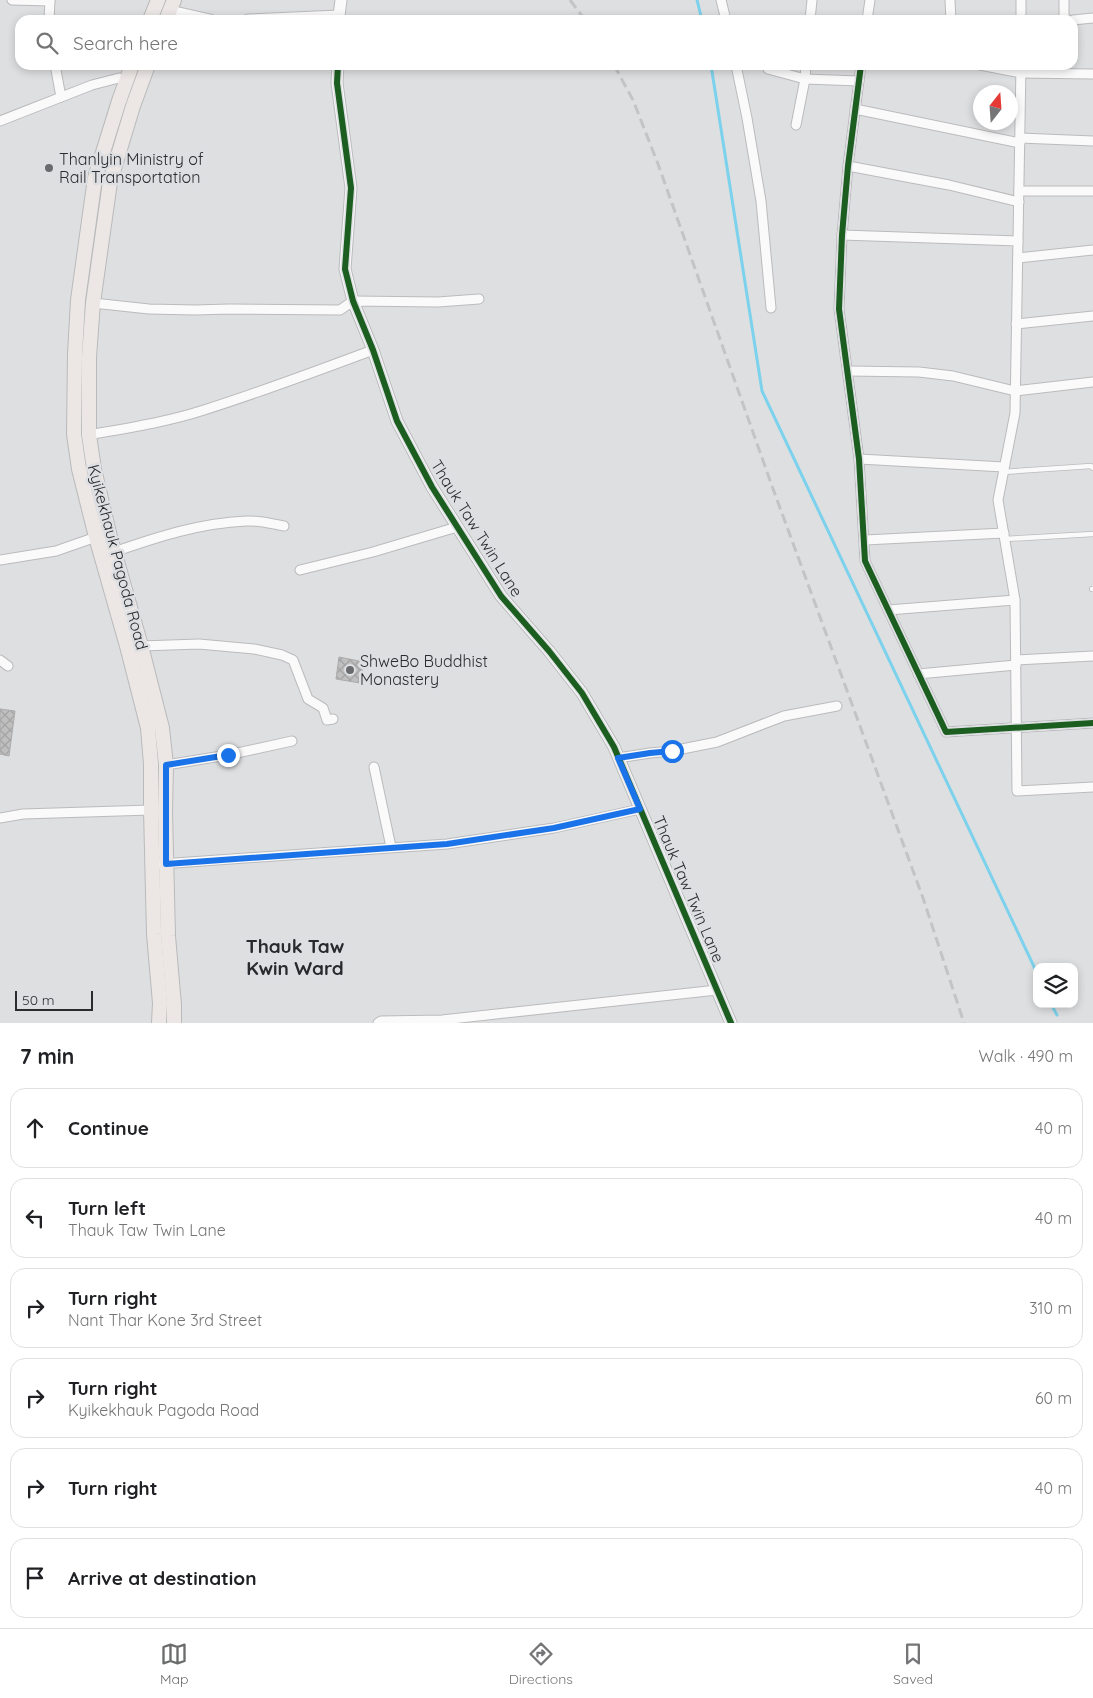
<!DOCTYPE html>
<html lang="en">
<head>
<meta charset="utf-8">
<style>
	body { margin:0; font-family:Quicksand,sans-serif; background:#f2f2f2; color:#202124 }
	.controls { position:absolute; right:15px; bottom:15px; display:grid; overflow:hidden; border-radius:10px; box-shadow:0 2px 8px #0003 }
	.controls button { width:45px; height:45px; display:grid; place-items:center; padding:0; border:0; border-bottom:1px solid #e0e0e0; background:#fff; color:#202124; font:25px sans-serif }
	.compass { position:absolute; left:973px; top:85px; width:45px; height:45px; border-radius:50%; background:#fff; box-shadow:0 2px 8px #0003; rotate:17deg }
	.scale { position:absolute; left:15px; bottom:12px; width:78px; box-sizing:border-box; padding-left:5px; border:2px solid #2b2c2d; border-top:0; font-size:14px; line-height:18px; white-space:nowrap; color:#2b2c2d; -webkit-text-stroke:4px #dddfe2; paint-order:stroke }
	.stop { position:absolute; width:15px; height:15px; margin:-11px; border:4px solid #1a73e8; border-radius:50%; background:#fff }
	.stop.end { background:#1a73e8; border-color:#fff; box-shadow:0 1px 5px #0008 }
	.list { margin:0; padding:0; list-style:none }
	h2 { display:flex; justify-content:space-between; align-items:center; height:65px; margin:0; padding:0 20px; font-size:21px }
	h2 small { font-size:16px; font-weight:400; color:#757577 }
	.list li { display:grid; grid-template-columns:32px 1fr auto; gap:15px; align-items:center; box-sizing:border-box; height:80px; margin:0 10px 10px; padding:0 10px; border:1px solid #e0e0e0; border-radius:15px }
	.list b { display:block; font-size:19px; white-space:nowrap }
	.list p { margin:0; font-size:16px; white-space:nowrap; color:#757577 }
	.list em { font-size:16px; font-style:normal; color:#757577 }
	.icon { flex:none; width:28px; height:28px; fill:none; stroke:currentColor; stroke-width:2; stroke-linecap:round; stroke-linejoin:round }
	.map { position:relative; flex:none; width:1093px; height:1023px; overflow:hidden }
	.search { position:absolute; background:#fff; box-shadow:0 2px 8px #0003; left:15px; right:15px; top:15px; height:55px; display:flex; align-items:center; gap:12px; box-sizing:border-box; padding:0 18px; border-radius:15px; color:#757577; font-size:19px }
	.sheet { height:605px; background:#fff }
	nav { display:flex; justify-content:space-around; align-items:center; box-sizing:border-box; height:70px; border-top:1px solid #e0e0e0; background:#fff; font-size:14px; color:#757577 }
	nav a { display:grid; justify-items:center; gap:2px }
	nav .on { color:#6a6b6c }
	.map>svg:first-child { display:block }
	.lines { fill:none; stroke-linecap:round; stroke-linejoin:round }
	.stream { stroke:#7cd2ec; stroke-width:3 }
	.building { fill:url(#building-cross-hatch); stroke:#ababac }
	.service-casing { stroke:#bbbbbd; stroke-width:6 }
	.minor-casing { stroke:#bbbbbd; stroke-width:11 }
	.tertiary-casing { stroke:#bbbbbd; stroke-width:13 }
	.primary-casing { stroke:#b9babb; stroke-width:16 }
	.service { stroke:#fafafa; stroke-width:4.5 }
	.minor { stroke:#fafafa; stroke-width:9 }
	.tertiary { stroke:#fafafa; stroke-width:11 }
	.primary { stroke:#ece7e4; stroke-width:14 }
	.rail { stroke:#c4c4c5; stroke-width:3; stroke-dasharray:10 5; stroke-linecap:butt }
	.cycleway-casing { stroke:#dddfe2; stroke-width:9 }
	.cycleway { stroke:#1b5e20; stroke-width:6 }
	.route { stroke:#1a73e8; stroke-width:6 }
	.poi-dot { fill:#6a6b6c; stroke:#dddfe2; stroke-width:2 }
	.labels { text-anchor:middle; stroke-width:5; stroke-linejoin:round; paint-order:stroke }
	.poi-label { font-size:16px; fill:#2b2c2d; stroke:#dddfe2; text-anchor:start }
	.street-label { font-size:16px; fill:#2b2c2d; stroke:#dddfe2 }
	.quarter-label { font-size:19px; font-weight:bold; fill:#282a2c; stroke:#dddfe2 }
</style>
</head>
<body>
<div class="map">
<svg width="1093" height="1023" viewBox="0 0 1093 1023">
	<defs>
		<pattern id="building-cross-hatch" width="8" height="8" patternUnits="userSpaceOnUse" patternTransform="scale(1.25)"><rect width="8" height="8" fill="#bfbfc0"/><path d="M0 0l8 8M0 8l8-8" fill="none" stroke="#a4a4a5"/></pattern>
	</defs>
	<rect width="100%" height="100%" fill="#dedfe1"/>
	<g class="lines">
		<!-- stream -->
		<g class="stream">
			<path d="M697,0L702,20"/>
			<path d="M711,65L762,391L1037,973"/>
			<path d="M1051,1004L1057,1015"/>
		</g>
	</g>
	<!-- building -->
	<g class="building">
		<path d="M339,657L364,662L360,683L336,679Z"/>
		<path d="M0,709L15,711L9,756L0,754Z"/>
	</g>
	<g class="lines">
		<defs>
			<g id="service">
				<path d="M1003,472L1091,466L1093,468"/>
				<path d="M1005,539L1093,534"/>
				<path d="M1092,589H1093"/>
			</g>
			<g id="minor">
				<path d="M12,0L50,1"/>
				<path d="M721,0L726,20"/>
				<path d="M950,0L951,20"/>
				<path d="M1021,0V20"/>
				<path d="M1064,0V17L1068,20"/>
				<path d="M49,20L50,0"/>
				<path d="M810,20L812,0"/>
				<path d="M867,20L870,0"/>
				<path d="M1073,20L1093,18"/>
				<path d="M55,65L61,97"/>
				<path d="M736,65L747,118L761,201L771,308"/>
				<path d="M861,65L848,166L842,235L839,309L859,459L865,561L946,732L1093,723"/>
				<path d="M980,65L1021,73L1093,74"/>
				<path d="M1021,65L1015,413L998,500L1015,600L1017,791L1093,787"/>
				<path d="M768,69L805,79L806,65"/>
				<path d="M855,109L1020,143"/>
				<path d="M0,121L92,85L119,78L126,80"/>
				<path d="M796,125L805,79L859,81"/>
				<path d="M1020,138L1093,141"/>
				<path d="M848,166L949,185L1019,202"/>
				<path d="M1019,191H1093"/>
				<path d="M842,235L1018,241"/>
				<path d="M1018,258L1093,250"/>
				<path d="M93,303L149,309L195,310L229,309L340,310L353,301L438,302L479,299"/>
				<path d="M1016,324L1093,316"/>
				<path d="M848,371L919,372L953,376L1015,391L1093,382"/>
				<path d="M89,435C127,428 167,422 204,410C261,392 317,371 373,350"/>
				<path d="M859,459L1004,467"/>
				<path d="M865,540L1004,533"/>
				<path d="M114,552C157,537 200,523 246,521C258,520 272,524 284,526"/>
				<path d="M0,560L56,551L96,537"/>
				<path d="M300,570L373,552L457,527"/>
				<path d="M888,610L1015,600"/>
				<path d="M141,646L199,644L254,649L282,655L293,660L308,699L323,708L327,720L333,719"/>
				<path d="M0,660L8,666"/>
				<path d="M1016,660L1093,656"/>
				<path d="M918,674L1016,665"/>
				<path d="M618,758L650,753L672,751L717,742L784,716L837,706"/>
				<path d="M166,765L228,755L292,741"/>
				<path d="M374,767L391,847"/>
				<path d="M0,818L23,814L151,810"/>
				<path d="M161,864L447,844L554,828L640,809"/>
				<path d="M378,1023L381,1021L442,1020L717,990"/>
			</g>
			<g id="tertiary">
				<path d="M170,11L210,20"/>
				<path d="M339,16L341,0"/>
				<path d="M248,20L339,16V20"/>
				<path d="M338,65L337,83L351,188L345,269L353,301L373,350L397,421L432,487L501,596L549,651L582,693L614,747L731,1023"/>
			</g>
			<g id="primary">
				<path d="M150,20L158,0"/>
				<path d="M166,20L174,0"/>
				<path d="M132,65L119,101L95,178L78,300L75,354L74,434L79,469L96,537L127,646L148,728L151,764V810L154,934L160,1003L159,1023"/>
				<path d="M148,65L133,106L110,182L93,303L89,357V435L94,469L110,537L141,646L162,728L166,765L165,812L168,936L174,1005V1023"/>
			</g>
		</defs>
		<!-- service casing -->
		<use href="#service" class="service-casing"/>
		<!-- minor casing -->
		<use href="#minor" class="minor-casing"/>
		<!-- tertiary casing -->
		<use href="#tertiary" class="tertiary-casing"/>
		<!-- primary casing -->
		<use href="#primary" class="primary-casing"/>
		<!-- service -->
		<use href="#service" class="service"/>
		<!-- minor -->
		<use href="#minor" class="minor"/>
		<!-- tertiary -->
		<use href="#tertiary" class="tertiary"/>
		<!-- primary -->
		<use href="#primary" class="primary"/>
		<!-- rail -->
		<g class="rail">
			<path d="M570,0L585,20"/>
			<path d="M614,65L633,100L658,164L772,486L923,898L964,1023"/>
		</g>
		<defs>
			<g id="cycleway">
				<path d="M338,65L337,83L351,188L345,269L353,301L373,350L397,421L432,487L501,596L549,651L582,693L614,747L731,1023"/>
				<path d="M861,65L848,166L842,235L839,309L859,459L865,561L946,732L1093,723"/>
			</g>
		</defs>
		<!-- cycleway casing -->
		<use href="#cycleway" class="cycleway-casing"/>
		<!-- cycleway -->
		<use href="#cycleway" class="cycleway"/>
	</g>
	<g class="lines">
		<!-- route -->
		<path class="route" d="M228,755L166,765V864L447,844L554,828L640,809L618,758L650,753L672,751"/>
	</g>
	<!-- markers -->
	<g class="poi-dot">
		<circle cx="49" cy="168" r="5"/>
		<circle cx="350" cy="670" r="5"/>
	</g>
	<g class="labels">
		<!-- poi labels -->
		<g class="poi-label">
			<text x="59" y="165">Thanlyin Ministry of<tspan x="59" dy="18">Rail Transportation</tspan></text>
			<text x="360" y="667">ShweBo Buddhist<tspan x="360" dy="18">Monastery</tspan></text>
		</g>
		<!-- street labels -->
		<g class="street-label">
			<text transform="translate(477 528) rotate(58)" y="6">Thauk Taw Twin Lane</text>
			<text transform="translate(118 557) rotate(75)" y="6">Kyikekhauk Pagoda Road</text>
			<text transform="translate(689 889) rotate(67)" y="6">Thauk Taw Twin Lane</text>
		</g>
		<!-- quarter labels -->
		<g class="quarter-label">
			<text x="295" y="953">Thauk Taw<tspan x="295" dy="22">Kwin Ward</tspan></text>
		</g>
	</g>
</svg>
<div class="controls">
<button><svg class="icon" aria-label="layers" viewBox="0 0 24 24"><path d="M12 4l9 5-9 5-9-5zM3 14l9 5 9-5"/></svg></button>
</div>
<svg class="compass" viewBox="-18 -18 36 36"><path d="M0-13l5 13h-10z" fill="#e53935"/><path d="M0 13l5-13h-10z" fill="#757577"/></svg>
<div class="scale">50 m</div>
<div class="stop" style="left:672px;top:751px"></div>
<div class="stop end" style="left:228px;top:755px"></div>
<div class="search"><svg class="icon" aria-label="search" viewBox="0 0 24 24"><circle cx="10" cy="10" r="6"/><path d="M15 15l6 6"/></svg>Search here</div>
</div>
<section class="sheet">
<h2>7 min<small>Walk · 490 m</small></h2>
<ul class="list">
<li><svg class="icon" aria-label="ahead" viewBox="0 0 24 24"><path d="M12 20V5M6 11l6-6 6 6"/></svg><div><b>Continue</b></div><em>40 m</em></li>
<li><svg class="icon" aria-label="left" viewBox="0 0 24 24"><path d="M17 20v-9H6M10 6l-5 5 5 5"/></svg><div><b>Turn left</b><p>Thauk Taw Twin Lane</p></div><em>40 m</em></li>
<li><svg class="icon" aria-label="right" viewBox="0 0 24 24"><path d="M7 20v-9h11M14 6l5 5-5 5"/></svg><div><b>Turn right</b><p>Nant Thar Kone 3rd Street</p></div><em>310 m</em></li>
<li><svg class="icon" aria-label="right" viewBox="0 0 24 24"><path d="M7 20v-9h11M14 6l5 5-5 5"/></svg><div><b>Turn right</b><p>Kyikekhauk Pagoda Road</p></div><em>60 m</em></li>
<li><svg class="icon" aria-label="right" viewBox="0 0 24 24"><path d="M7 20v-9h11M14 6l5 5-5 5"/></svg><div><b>Turn right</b></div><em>40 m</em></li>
<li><svg class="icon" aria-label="arrive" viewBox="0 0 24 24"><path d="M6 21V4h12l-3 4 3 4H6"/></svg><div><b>Arrive at destination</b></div></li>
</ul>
</section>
<nav>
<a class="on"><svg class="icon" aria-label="map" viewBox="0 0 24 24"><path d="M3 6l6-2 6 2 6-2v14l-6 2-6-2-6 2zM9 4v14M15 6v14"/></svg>Map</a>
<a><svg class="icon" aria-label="directions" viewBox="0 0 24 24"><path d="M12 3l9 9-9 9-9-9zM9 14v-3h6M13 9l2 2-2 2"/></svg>Directions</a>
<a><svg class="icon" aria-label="saved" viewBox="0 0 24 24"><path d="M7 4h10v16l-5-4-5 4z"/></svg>Saved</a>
</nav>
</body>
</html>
